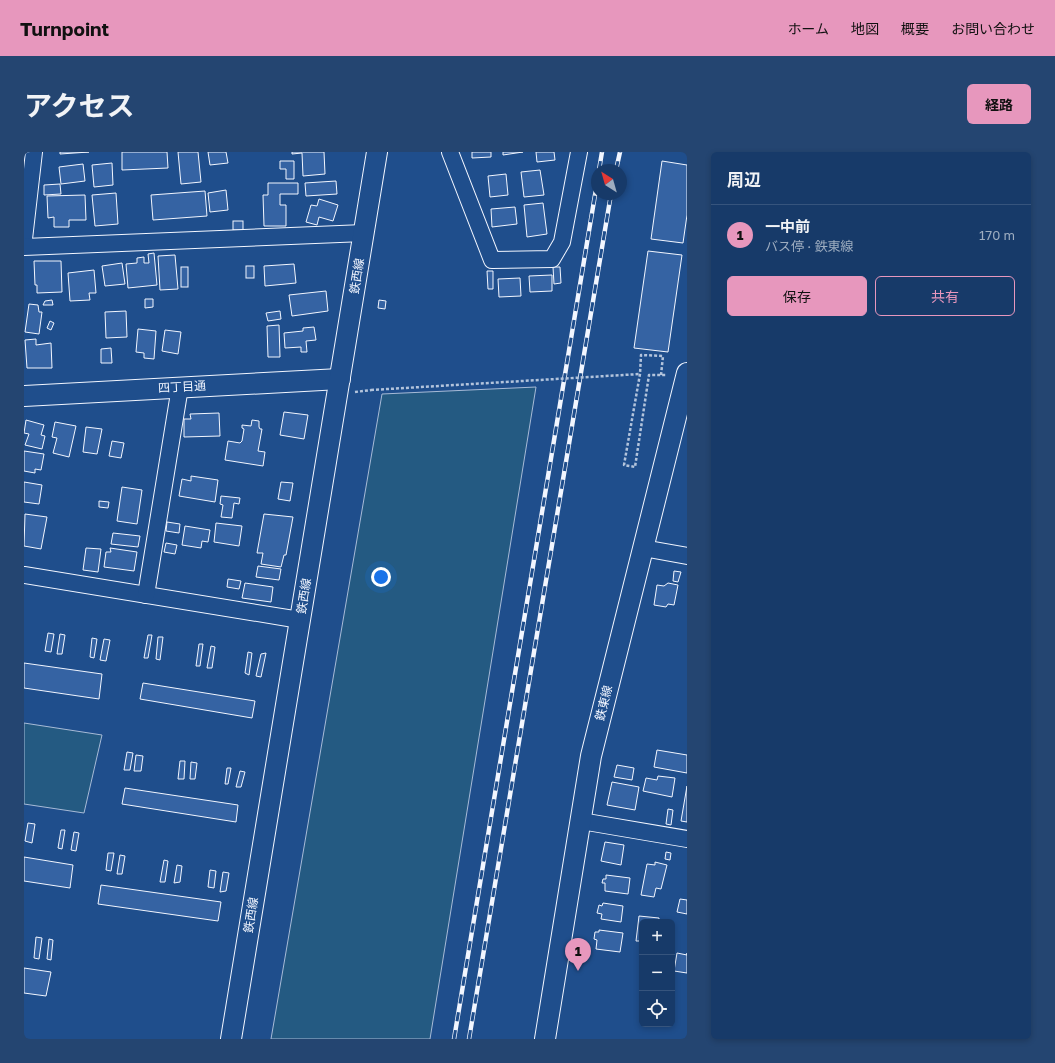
<!DOCTYPE html>
<html lang="ja">
<head>
<meta charset="utf-8">
<style>
	body { margin:0; font-family:"Golos Text","Noto Sans JP",sans-serif; background:#244571; color:#f1f3f6 }
	.controls { position:absolute; right:12px; bottom:12px; display:grid; overflow:hidden; border-radius:6px; box-shadow:0 2px 6px #0003 }
	.controls button { width:36px; height:36px; display:grid; place-items:center; padding:0; border:0; border-bottom:1px solid #36547d; background:#173a69; color:#f1f3f6; font:20px sans-serif }
	.compass { position:absolute; left:567px; top:12px; width:36px; height:36px; border-radius:50%; background:#173a69; box-shadow:0 2px 6px #0003; rotate:323deg }
	.you { position:absolute; left:357px; top:425px; width:14px; height:14px; margin:-10px; border:3px solid #fff; border-radius:50%; background:#1a73e8; box-shadow:0 0 0 6px #1a73e833 }
	.badge { display:grid; place-items:center; width:26px; height:26px; border-radius:50%; background:#e797bd; color:#111; font-size:13px; font-weight:700 }
	.pin { position:absolute; translate:-50% -33px; filter:drop-shadow(0 1px 2px #0008) }
	.pin::after { content:''; position:absolute; top:21px; width:14px; height:12px; background:inherit; clip-path:polygon(0 0,100% 0,50% 100%) }
	.list { margin:0; padding:0; list-style:none }
	h2 { display:flex; justify-content:space-between; align-items:center; height:52px; margin:0; padding:0 16px; font-size:17px }
	h2 small { font-size:13px; font-weight:400; color:#9eadc0 }
	.list li { display:grid; grid-template-columns:26px 1fr auto; gap:12px; align-items:center; box-sizing:border-box; height:60px; padding:0 16px; border-top:1px solid #36547d }
	.list b { display:block; font-size:15px; white-space:nowrap }
	.list p { margin:0; font-size:13px; white-space:nowrap; color:#9eadc0 }
	.list em { font-size:13px; font-style:normal; color:#9eadc0 }
	.actions { display:flex; gap:8px; padding:12px 16px }
	.actions a { flex:1; padding:9px 0; border:1px solid #e797bd; border-radius:6px; text-align:center; font-size:14px; color:#e797bd }
	.actions .main { background:#e797bd; color:#111 }
	.icon { flex:none; width:22px; height:22px; fill:none; stroke:currentColor; stroke-width:2; stroke-linecap:round; stroke-linejoin:round }
	.map { position:relative; flex:none; width:663px; height:887px; overflow:hidden; border-radius:6px }
	header { display:flex; align-items:center; gap:24px; box-sizing:border-box; height:56px; padding:0 20px; background:#e797bd; color:#111 }
	header strong { font-size:19px }
	nav { display:flex; gap:22px; margin-inline-start:auto; font-size:14px }
	.intro { display:flex; align-items:center; justify-content:space-between; box-sizing:border-box; height:96px; padding:0 24px }
	h1 { margin:0; font-size:28px }
	.button { padding:10px 18px; border-radius:6px; background:#e797bd; color:#111; font-size:14px; font-weight:700 }
	main { display:flex; gap:24px; padding:0 24px }
	aside { flex:1; background:#173a69; border-radius:6px; box-shadow:0 2px 6px #0003 }
	.map>svg:first-child { display:block }
	.green { fill:#245a82; stroke:#a8bbd7 }
	.building { fill:#3563a3; stroke:#f2f6ff }
	.lines { fill:none; stroke-linecap:round; stroke-linejoin:round }
	.minor-casing { stroke:#f2f6ff; stroke-width:18 }
	.tertiary-casing { stroke:#f2f6ff; stroke-width:22 }
	.path { stroke:#b3c4dc; stroke-width:2.5; stroke-dasharray:3 2; stroke-linecap:butt }
	.minor { stroke:#1f4e8c; stroke-width:16 }
	.tertiary { stroke:#1f4e8c; stroke-width:20 }
	.rail-casing { stroke:#f2f6ff; stroke-width:4.5 }
	.rail { stroke:#1f4e8c; stroke-width:3; stroke-dasharray:9; stroke-linecap:butt }
	.path-bridge { stroke:#b3c4dc; stroke-width:2.5; stroke-dasharray:3 2; stroke-linecap:butt }
	.labels { text-anchor:middle; stroke-width:3; stroke-linejoin:round; paint-order:stroke }
	.street-label { font-size:12px; fill:#f2f6ff; stroke:#1f4e8c }
</style>
</head>
<body>
<header>
<strong>Turnpoint</strong>
<nav><a>ホーム</a><a>地図</a><a>概要</a><a>お問い合わせ</a></nav>
</header>
<div class="intro"><h1>アクセス</h1><a class="button">経路</a></div>
<main>
<div class="map">
<svg width="663" height="887" viewBox="0 0 663 887">
	<rect width="100%" height="100%" fill="#1f4e8c"/>
	<!-- green -->
	<g class="green">
		<path d="M512,235L406,887H247L358,242Z"/>
		<path d="M0,571L78,583L60,661L0,652Z"/>
	</g>
	<!-- building -->
	<g class="building">
		<path d="M36,0H65L36,2Z"/>
		<path d="M98,0H143L144,16L98,18Z"/>
		<path d="M154,0H174L177,30L157,32Z"/>
		<path d="M184,0H202L204,11L186,13Z"/>
		<path d="M268,0H300L301,22L279,24L278,1L268,2Z"/>
		<path d="M448,0H467V5L448,6Z"/>
		<path d="M479,0H499L479,3Z"/>
		<path d="M512,0H530L531,8L513,10Z"/>
		<path d="M256,9H270V27H262V17H256Z"/>
		<path d="M638,9L663,13V63L659,91L627,87Z"/>
		<path d="M88,11L89,33L70,35L68,13Z"/>
		<path d="M59,12L61,29L37,32L35,15Z"/>
		<path d="M516,18L520,43L500,45L497,20Z"/>
		<path d="M482,22L484,43L466,45L464,24Z"/>
		<path d="M312,29L313,42L282,44L281,31Z"/>
		<path d="M244,31H274V42H256V53H262V74H240L239,43H244Z"/>
		<path d="M36,32L37,42L20,43V33Z"/>
		<path d="M202,38L204,58L186,60L184,41Z"/>
		<path d="M181,39L183,64L129,68L127,43Z"/>
		<path d="M92,41L94,72L71,74L68,43Z"/>
		<path d="M61,43L62,68H45V75H30V65L24,66L23,44Z"/>
		<path d="M295,47L314,53L309,69L295,65L293,73L282,70L287,53L293,54Z"/>
		<path d="M519,51L523,82L503,85L500,53Z"/>
		<path d="M491,55L493,72L468,75L467,57Z"/>
		<rect x="209" y="69" width="10" height="9"/>
		<path d="M624,99L658,103L644,200L610,196Z"/>
		<path d="M130,101L133,133L104,136L102,112L113,111V106L120,105V111H125L124,102Z"/>
		<path d="M151,103L154,137L136,138L134,104Z"/>
		<path d="M10,109H37L38,140L13,141V133H11Z"/>
		<path d="M98,111L101,132L81,134L78,114Z"/>
		<path d="M270,112L272,131L241,134L240,114Z"/>
		<rect x="222" y="114" width="8" height="12"/>
		<rect x="157" y="115" width="7" height="20"/>
		<path d="M529,115H536L537,131L530,132Z"/>
		<path d="M70,118L72,141H65L66,148L46,149L44,121Z"/>
		<path d="M463,119H469V137H464Z"/>
		<path d="M528,123V139L506,140L505,124Z"/>
		<path d="M496,126L497,144L475,145L474,127Z"/>
		<path d="M302,139L304,159L268,164L265,143Z"/>
		<path d="M121,147H129V155L121,156Z"/>
		<path d="M28,148L29,153H19L21,149Z"/>
		<path d="M355,148L362,149L361,157L354,156Z"/>
		<path d="M5,152L14,153L15,160H18L15,182L1,180Z"/>
		<path d="M102,159L103,185L82,186L81,160Z"/>
		<path d="M256,159L257,167L244,169L242,161Z"/>
		<path d="M26,169L30,171L27,178L23,176Z"/>
		<path d="M255,173L256,205H244L243,174Z"/>
		<path d="M290,175L292,188L282,189L283,200H277V195L261,196L260,181L279,179V176Z"/>
		<path d="M114,177L132,179L130,207L120,206V201L112,200Z"/>
		<path d="M141,178L157,180L154,202L138,199Z"/>
		<path d="M12,187V193L27,191L28,216H3L1,188Z"/>
		<path d="M87,196L88,211H77V197Z"/>
		<path d="M260,260L284,263L280,287L256,283Z"/>
		<path d="M195,261L196,284L160,285V267H167L166,262Z"/>
		<path d="M2,268L20,273L17,283L21,284L18,297L1,293L5,282L0,281Z"/>
		<path d="M228,268L235,269V275L236,277H238L234,299L241,300L239,314L201,308L204,289L216,291L218,289L220,277L218,276V273L227,274Z"/>
		<path d="M31,270L52,274L45,305L29,301L33,286L28,285Z"/>
		<path d="M62,275L78,277L73,302L59,300Z"/>
		<path d="M88,289L100,291L97,306L85,304Z"/>
		<path d="M0,299L20,302L17,318L11,317V321L0,319Z"/>
		<path d="M167,324L194,328L191,350L155,344L158,327L167,329Z"/>
		<path d="M0,330L18,333L15,352L0,350Z"/>
		<path d="M257,330L269,331L266,349L254,347Z"/>
		<path d="M98,335L118,338L113,372L93,369Z"/>
		<path d="M197,344L216,346L215,352L210,351L208,366L197,365L199,353L196,352Z"/>
		<path d="M75,349L85,350L84,356L75,355Z"/>
		<path d="M1,362L23,365L17,397L0,394Z"/>
		<path d="M240,362L269,365L262,403H260L257,415L237,412L239,401H233Z"/>
		<path d="M143,370L156,372L155,381L142,379Z"/>
		<path d="M192,371L218,374L215,394L190,390Z"/>
		<path d="M161,374L186,378L184,390L178,389L177,396L158,393Z"/>
		<path d="M89,381L116,384L114,395L87,392Z"/>
		<path d="M142,391L153,393L151,402L140,400Z"/>
		<path d="M62,396L77,397L74,420L59,418Z"/>
		<path d="M86,396L113,400L110,419L80,415L82,400H87Z"/>
		<path d="M234,414L257,417L255,428L232,425Z"/>
		<path d="M650,419L657,420L654,430L649,429Z"/>
		<path d="M204,427L217,429L215,437L203,435Z"/>
		<path d="M221,431L249,435L247,450L218,446Z"/>
		<path d="M644,431L654,433L650,453L644,452L642,455L630,453L633,433L640,434Z"/>
		<path d="M24,481L30,482L27,500L21,499Z"/>
		<path d="M36,482L41,483L38,502H33Z"/>
		<path d="M124,483H128L124,506H120Z"/>
		<path d="M134,485H139L136,508L132,507Z"/>
		<path d="M68,486L73,487L70,506L66,505Z"/>
		<path d="M80,487L86,488L82,509L76,508Z"/>
		<path d="M175,492H179L176,514H172Z"/>
		<path d="M187,494L191,495L188,516H183Z"/>
		<path d="M224,500L228,501L225,523L221,521Z"/>
		<path d="M242,501L237,525L232,524L237,502Z"/>
		<path d="M0,511L78,522L75,547L0,536Z"/>
		<path d="M119,531L231,549L228,566L116,547Z"/>
		<path d="M633,598L663,603V621L630,615Z"/>
		<path d="M103,600L109,601L106,618H100Z"/>
		<path d="M112,603L119,604L117,619H110Z"/>
		<path d="M156,609H161L160,627H154Z"/>
		<path d="M167,610L173,611L171,627H166Z"/>
		<path d="M593,613L610,616L608,628L590,625Z"/>
		<path d="M203,616H207L204,632H201Z"/>
		<path d="M216,619L221,620L217,635H212Z"/>
		<path d="M634,624L651,626L648,645L619,639L622,626L633,628Z"/>
		<path d="M588,630L615,635L611,658L583,653Z"/>
		<path d="M663,634V670L657,669Z"/>
		<path d="M101,636L214,653L212,670L98,652Z"/>
		<path d="M644,657L649,658L647,673L642,672Z"/>
		<path d="M4,671L11,672L8,691L1,689Z"/>
		<path d="M37,678H41L38,697L34,696Z"/>
		<path d="M50,680L55,681L52,699L47,698Z"/>
		<path d="M581,690L600,693L597,713L577,709Z"/>
		<path d="M642,700L647,701L646,708L641,707Z"/>
		<path d="M84,701H90L87,719L82,718Z"/>
		<path d="M96,703L101,704L98,722H93Z"/>
		<path d="M0,705L49,713L46,736L0,729Z"/>
		<path d="M140,708L144,709L141,730H136Z"/>
		<path d="M631,710L643,713L637,737L632,736L630,745L617,743L623,712L631,713Z"/>
		<path d="M153,713L158,714L156,730L150,731Z"/>
		<path d="M186,718L192,719L190,736L184,735Z"/>
		<path d="M199,720L205,721L202,739L196,740Z"/>
		<path d="M582,723L606,726L604,742L581,739V731H578L579,727H582Z"/>
		<path d="M77,733L197,750L194,769L74,752Z"/>
		<path d="M656,747L663,748V762L653,760Z"/>
		<path d="M579,751L599,754L597,770L577,767L578,762L573,761L575,753L578,754Z"/>
		<path d="M615,764L635,766V770H618V789H612Z"/>
		<path d="M575,778L599,781L596,800L572,797L573,788L570,787L571,780H575Z"/>
		<path d="M12,785L18,786L15,807L10,806Z"/>
		<path d="M25,787L29,788L27,808L23,807Z"/>
		<path d="M653,801L663,803V801V821L650,819Z"/>
		<path d="M0,816L27,820L22,844L0,841Z"/>
	</g>
	<g class="lines">
		<defs>
			<g id="minor">
				<path d="M426,0L468,108L528,107L538,90L555,0"/>
				<path d="M0,87L10,0"/>
				<path d="M0,95L340,81"/>
				<path d="M619,396L663,404"/>
				<path d="M0,423L276,468"/>
				<path d="M122,443L156,235"/>
				<path d="M557,669L663,687"/>
			</g>
			<g id="tertiary">
				<path d="M0,244L316,227"/>
				<path d="M207,887L353,0"/>
				<path d="M521,887L567,604L663,221"/>
			</g>
		</defs>
		<!-- minor casing -->
		<use href="#minor" class="minor-casing"/>
		<!-- tertiary casing -->
		<use href="#tertiary" class="tertiary-casing"/>
		<!-- path -->
		<g class="path">
			<path d="M637,223L639,204L617,203L616,222L600,313L611,315L625,223H643"/>
			<path d="M331,240L347,238"/>
		</g>
		<!-- minor -->
		<use href="#minor" class="minor"/>
		<!-- tertiary -->
		<use href="#tertiary" class="tertiary"/>
		<defs>
			<g id="rail">
				<path d="M575,18L578,0"/>
				<path d="M592,18L596,0"/>
				<path d="M430,887L573,31"/>
				<path d="M445,887L587,42"/>
			</g>
		</defs>
		<!-- rail casing -->
		<use href="#rail" class="rail-casing"/>
		<!-- rail -->
		<use href="#rail" class="rail"/>
		<!-- path-bridge -->
		<path class="path-bridge" d="M347,238L616,222"/>
	</g>
	<g class="labels">
		<!-- street labels -->
		<g class="street-label">
			<text transform="translate(333 124) rotate(-81)" y="4">鉄西線</text>
			<text transform="translate(158 235) rotate(-3)" y="4">四丁目通</text>
			<text transform="translate(280 444) rotate(-81)" y="4">鉄西線</text>
			<text transform="translate(580 551) rotate(-76)" y="4">鉄東線</text>
			<text transform="translate(227 763) rotate(-81)" y="4">鉄西線</text>
		</g>
	</g>
</svg>
<div class="controls">
<button>+</button>
<button>−</button>
<button><svg class="icon" aria-label="locate" viewBox="0 0 24 24"><circle cx="12" cy="12" r="6"/><path d="M12 2v4M12 18v4M2 12h4M18 12h4"/></svg></button>
</div>
<svg class="compass" viewBox="-18 -18 36 36"><path d="M0-13l5 13h-10z" fill="#e53935"/><path d="M0 13l5-13h-10z" fill="#9eadc0"/></svg>
<div class="you"></div>
<div class="pin badge" style="left:554px;top:819px">1</div>
</div>
<aside>
<h2>周辺<small></small></h2>
<ul class="list">
<li><span class="badge">1</span><div><b>一中前</b><p>バス停 · 鉄東線</p></div><em>170 m</em></li>
</ul>
<div class="actions"><a class="main">保存</a><a>共有</a></div>
</aside>
</main>
</body>
</html>
